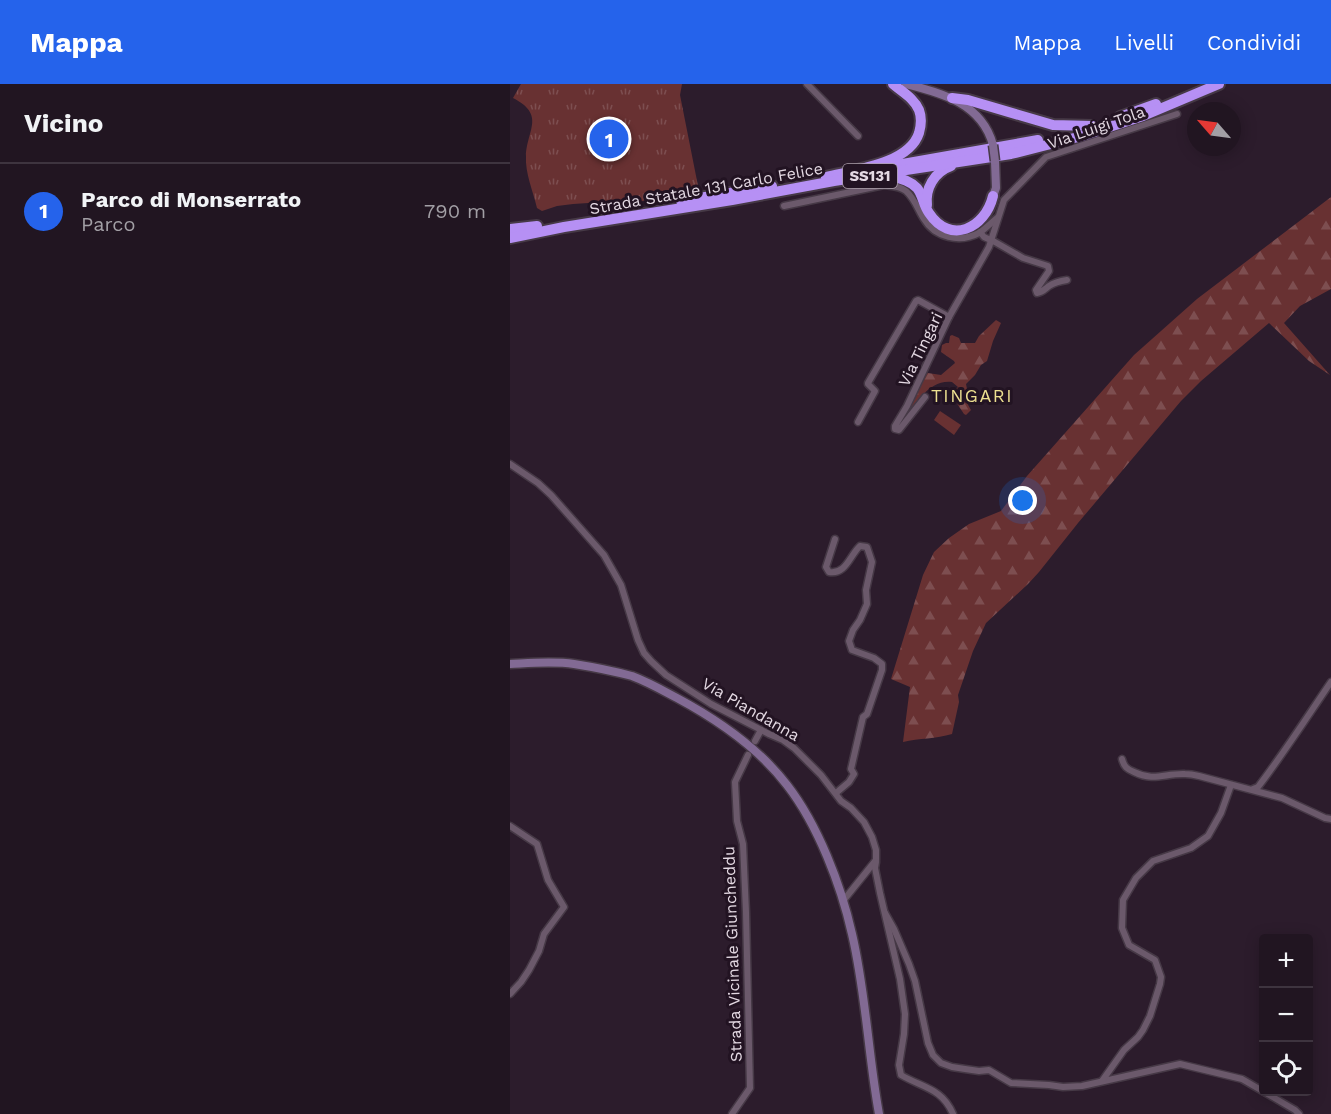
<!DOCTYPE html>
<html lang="it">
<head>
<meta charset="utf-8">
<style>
	body { margin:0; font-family:"Work Sans",sans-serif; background:#291e2a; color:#f1f3f6 }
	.controls { position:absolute; right:18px; bottom:18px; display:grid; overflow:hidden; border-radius:6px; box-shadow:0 3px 15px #0003 }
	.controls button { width:54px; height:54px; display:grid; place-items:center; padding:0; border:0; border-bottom:2px solid #3e343f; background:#211521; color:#f1f3f6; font:30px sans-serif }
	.compass { position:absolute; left:677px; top:18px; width:54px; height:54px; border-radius:50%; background:#211521; box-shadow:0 3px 15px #0003; rotate:298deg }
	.you { position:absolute; left:513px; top:417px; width:21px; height:21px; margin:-15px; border:4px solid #fff; border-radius:50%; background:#1a73e8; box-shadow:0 0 0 9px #1a73e833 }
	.badge { display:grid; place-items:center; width:39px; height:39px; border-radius:50%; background:#2563eb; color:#fff; font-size:20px; font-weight:700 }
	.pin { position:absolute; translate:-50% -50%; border:3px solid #fff; box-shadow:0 2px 6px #0006 }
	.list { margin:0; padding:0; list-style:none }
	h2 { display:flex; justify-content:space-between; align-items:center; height:78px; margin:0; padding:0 24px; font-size:26px }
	h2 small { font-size:20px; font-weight:400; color:#a29fa5 }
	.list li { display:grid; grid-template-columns:39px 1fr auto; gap:18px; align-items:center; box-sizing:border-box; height:96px; padding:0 24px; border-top:2px solid #3e343f }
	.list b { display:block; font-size:22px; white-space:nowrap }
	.list p { margin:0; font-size:20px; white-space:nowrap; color:#a29fa5 }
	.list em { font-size:20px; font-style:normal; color:#a29fa5 }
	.icon { flex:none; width:33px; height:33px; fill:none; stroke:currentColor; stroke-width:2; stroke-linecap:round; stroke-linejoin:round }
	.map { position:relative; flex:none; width:821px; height:1030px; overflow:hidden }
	header { display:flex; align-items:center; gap:36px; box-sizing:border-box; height:84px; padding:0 30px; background:#2563eb; color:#fff }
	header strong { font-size:28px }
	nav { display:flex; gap:33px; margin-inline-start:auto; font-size:21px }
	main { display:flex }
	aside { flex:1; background:#211521 }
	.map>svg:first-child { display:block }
	.grass { fill:url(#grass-tufts) }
	.forest { fill:url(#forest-firs) }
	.pitch { fill:#683132 }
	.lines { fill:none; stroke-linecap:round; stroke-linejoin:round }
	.street-casing { stroke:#463946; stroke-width:9 }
	.secondary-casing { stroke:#463946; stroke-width:11 }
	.highway-casing { stroke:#463946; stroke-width:14 }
	.street { stroke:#6b596b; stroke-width:6 }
	.secondary { stroke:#826a94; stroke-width:8 }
	.highway { stroke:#b690f4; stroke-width:10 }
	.secondary-bridge-casing { stroke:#463946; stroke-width:11; stroke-linecap:butt }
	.secondary-bridge { stroke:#826a94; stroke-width:8 }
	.labels { text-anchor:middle; stroke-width:6; stroke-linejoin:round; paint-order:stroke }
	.shield { fill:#221322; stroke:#aa9ea9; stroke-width:1.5 }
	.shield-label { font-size:15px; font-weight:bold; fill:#e4d9e3 }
	.street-label { font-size:16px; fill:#e4d9e3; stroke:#221322 }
	.neighbourhood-label { font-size:18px; letter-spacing:1.5px; fill:#ede091; stroke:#221322 }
</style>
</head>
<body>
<header>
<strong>Mappa</strong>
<nav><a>Mappa</a><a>Livelli</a><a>Condividi</a></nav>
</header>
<main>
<aside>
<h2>Vicino<small></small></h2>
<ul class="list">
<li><span class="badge">1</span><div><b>Parco di Monserrato</b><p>Parco</p></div><em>790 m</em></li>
</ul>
</aside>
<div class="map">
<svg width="821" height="1030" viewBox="0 0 821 1030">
	<defs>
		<pattern id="grass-tufts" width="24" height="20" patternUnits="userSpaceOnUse" patternTransform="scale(1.5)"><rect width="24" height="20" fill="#683132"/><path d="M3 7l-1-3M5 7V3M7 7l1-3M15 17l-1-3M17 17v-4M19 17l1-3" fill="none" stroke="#7d4e50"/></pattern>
		<pattern id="forest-firs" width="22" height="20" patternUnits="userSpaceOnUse" patternTransform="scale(1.5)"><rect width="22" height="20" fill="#683132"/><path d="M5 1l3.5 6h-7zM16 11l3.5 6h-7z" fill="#7d4e50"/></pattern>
	</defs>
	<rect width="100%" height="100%" fill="#2c1c2c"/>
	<!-- grass -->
	<path class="grass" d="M11,0H172L170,11L189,107L104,122L78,119L63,120L47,122L32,127L27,124C23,107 15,89 16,72C17,46 36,31 3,14Z"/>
	<!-- forest -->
	<g class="forest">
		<path d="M821,113V205L790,222L774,239L820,291L799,277L759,239L691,297L671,317L568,439L529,488L518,500L476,539L463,567L448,611L449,618L442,650C426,655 409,654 393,658L400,603L381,595L413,491L424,468L439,454L459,440L491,427L517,392L624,271L687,215Z"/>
		<path d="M486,236L491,239L483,257L477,277L471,281L465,291L456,300L457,305L465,309L470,314L466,318L458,317L457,319L461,326L456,331L454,330L446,318L451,311L446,305L448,303L442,298C419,295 405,321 392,336L413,291L418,289L431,291L445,279L444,277L431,268L432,261L436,259H439L440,252L442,251L449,254L451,259H465L469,252Z"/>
	</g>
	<!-- pitch -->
	<path class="pitch" d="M430,327L451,341L444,351L424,336Z"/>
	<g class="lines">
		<defs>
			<g id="street">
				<path d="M297,0L348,52"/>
				<path d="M274,122L374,101C382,102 390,102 396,107C405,115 408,126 414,135C425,154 450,159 469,149C475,145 481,139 487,134"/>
				<path d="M470,148L474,153L485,158L513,174L538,182L539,187L526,206L527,209C533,208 535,205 539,202C545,198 550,197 557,196"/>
				<path d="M415,313L389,346L385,345V342L397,322L439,233L479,163L494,116L536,73L667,30"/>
				<path d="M348,338L365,307L358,300V299L406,217L408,216L439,233"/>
				<path d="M0,380L28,399L41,411L94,471L111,501L128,556L134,569L141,577L156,591L201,620L259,650L273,656L284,664L311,691L331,717L341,724L354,738L362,753L366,766V776L333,817"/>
				<path d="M325,455L316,483L319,488C336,491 340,471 350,462L357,463L362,478L356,506L357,520L350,536L343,546L339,557L342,566L364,574L372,580V586L357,630L353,633L341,685L344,690L339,698L326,709"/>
				<path d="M245,657L251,646"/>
				<path d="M612,675C614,683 617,685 624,688C644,698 655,689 675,690C680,690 685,691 689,692L772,714L815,734L821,735"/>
				<path d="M743,705L748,703C774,669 797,633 821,598"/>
				<path d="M0,742L27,760L38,796L54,823L34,850L29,867L19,886L11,898L0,910"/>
				<path d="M366,778L365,784L370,809L390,895L395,930L394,950L389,981L391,991C413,1004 432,1004 443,1030"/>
				<path d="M375,829L384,845L399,880L405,897L418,959L423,971L431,979L442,983L455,985L469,987L479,986L501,999L539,1001L553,1003L572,1002L670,980L732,995L785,1026L789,1030"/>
				<path d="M592,997L614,966L628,953L633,946L640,932L650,900L651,893L645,876L619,861L612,844L613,816L626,794L643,777L681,764L698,752L711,729L721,701"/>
				<path d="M222,1030L240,1004L236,828L233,760L227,737L225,698L238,671"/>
			</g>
			<g id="secondary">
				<path d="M396,0C433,9 472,20 483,61"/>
				<path d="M483,112L486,104L485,77"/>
				<path d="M0,580C21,579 43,577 64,580C83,583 103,587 122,592C138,598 152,606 167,614C208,636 248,663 277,701C308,741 331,801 342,850C356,909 358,970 369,1030"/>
			</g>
			<g id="highway">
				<path d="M442,14L458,16L543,41L583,42"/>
				<path d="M610,33L646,20"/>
				<path d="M387,81L528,56"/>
				<path d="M316,93C344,86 399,80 409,49C411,42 412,34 409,26C404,14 392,8 383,0"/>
				<path d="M382,93C391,94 400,97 407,104C413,111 413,121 419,129C440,161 475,145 483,112"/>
				<path d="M171,117L262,102"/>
				<path d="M417,121C415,105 424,88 441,82"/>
				<path d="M0,145L27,142"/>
				<path d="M0,154L54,143L222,116L324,97L501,70L572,52L633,32L709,0"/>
			</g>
		</defs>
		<!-- street casing -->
		<use href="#street" class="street-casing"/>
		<!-- secondary casing -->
		<use href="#secondary" class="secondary-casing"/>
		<!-- highway casing -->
		<use href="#highway" class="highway-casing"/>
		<!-- street -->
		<use href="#street" class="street"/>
		<!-- secondary -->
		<use href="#secondary" class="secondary"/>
		<!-- highway -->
		<use href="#highway" class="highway"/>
		<defs>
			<path id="secondary-bridge" d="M483,61L485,77"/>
		</defs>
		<!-- secondary-bridge casing -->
		<use href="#secondary-bridge" class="secondary-bridge-casing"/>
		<!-- secondary-bridge -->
		<use href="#secondary-bridge" class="secondary-bridge"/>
	</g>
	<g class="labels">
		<!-- shield labels -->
		<rect class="shield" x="333" y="80" width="54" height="24" rx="4.5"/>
		<g class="shield-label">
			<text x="360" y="97">SS131</text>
		</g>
		<!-- street labels -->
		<g class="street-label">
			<text transform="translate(586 43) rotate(-19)" y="6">Via Luigi Tola</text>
			<text transform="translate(196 104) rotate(-10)" y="6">Strada Statale 131 Carlo Felice</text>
			<text transform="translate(410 265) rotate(-64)" y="6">Via Tingari</text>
			<text transform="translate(241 625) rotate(30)" y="6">Via Piandanna</text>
			<text transform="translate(222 870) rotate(-92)" y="6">Strada Vicinale Giuncheddu</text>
		</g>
		<!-- neighbourhood labels -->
		<g class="neighbourhood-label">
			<text x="462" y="318">TINGARI</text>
		</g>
	</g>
</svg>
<div class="controls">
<button>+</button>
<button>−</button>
<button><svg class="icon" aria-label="locate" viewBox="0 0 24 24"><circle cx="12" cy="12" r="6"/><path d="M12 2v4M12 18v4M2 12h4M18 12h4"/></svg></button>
</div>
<svg class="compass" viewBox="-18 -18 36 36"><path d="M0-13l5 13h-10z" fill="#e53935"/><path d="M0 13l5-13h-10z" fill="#a29fa5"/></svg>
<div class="you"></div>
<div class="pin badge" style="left:99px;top:55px">1</div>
</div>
</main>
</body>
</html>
